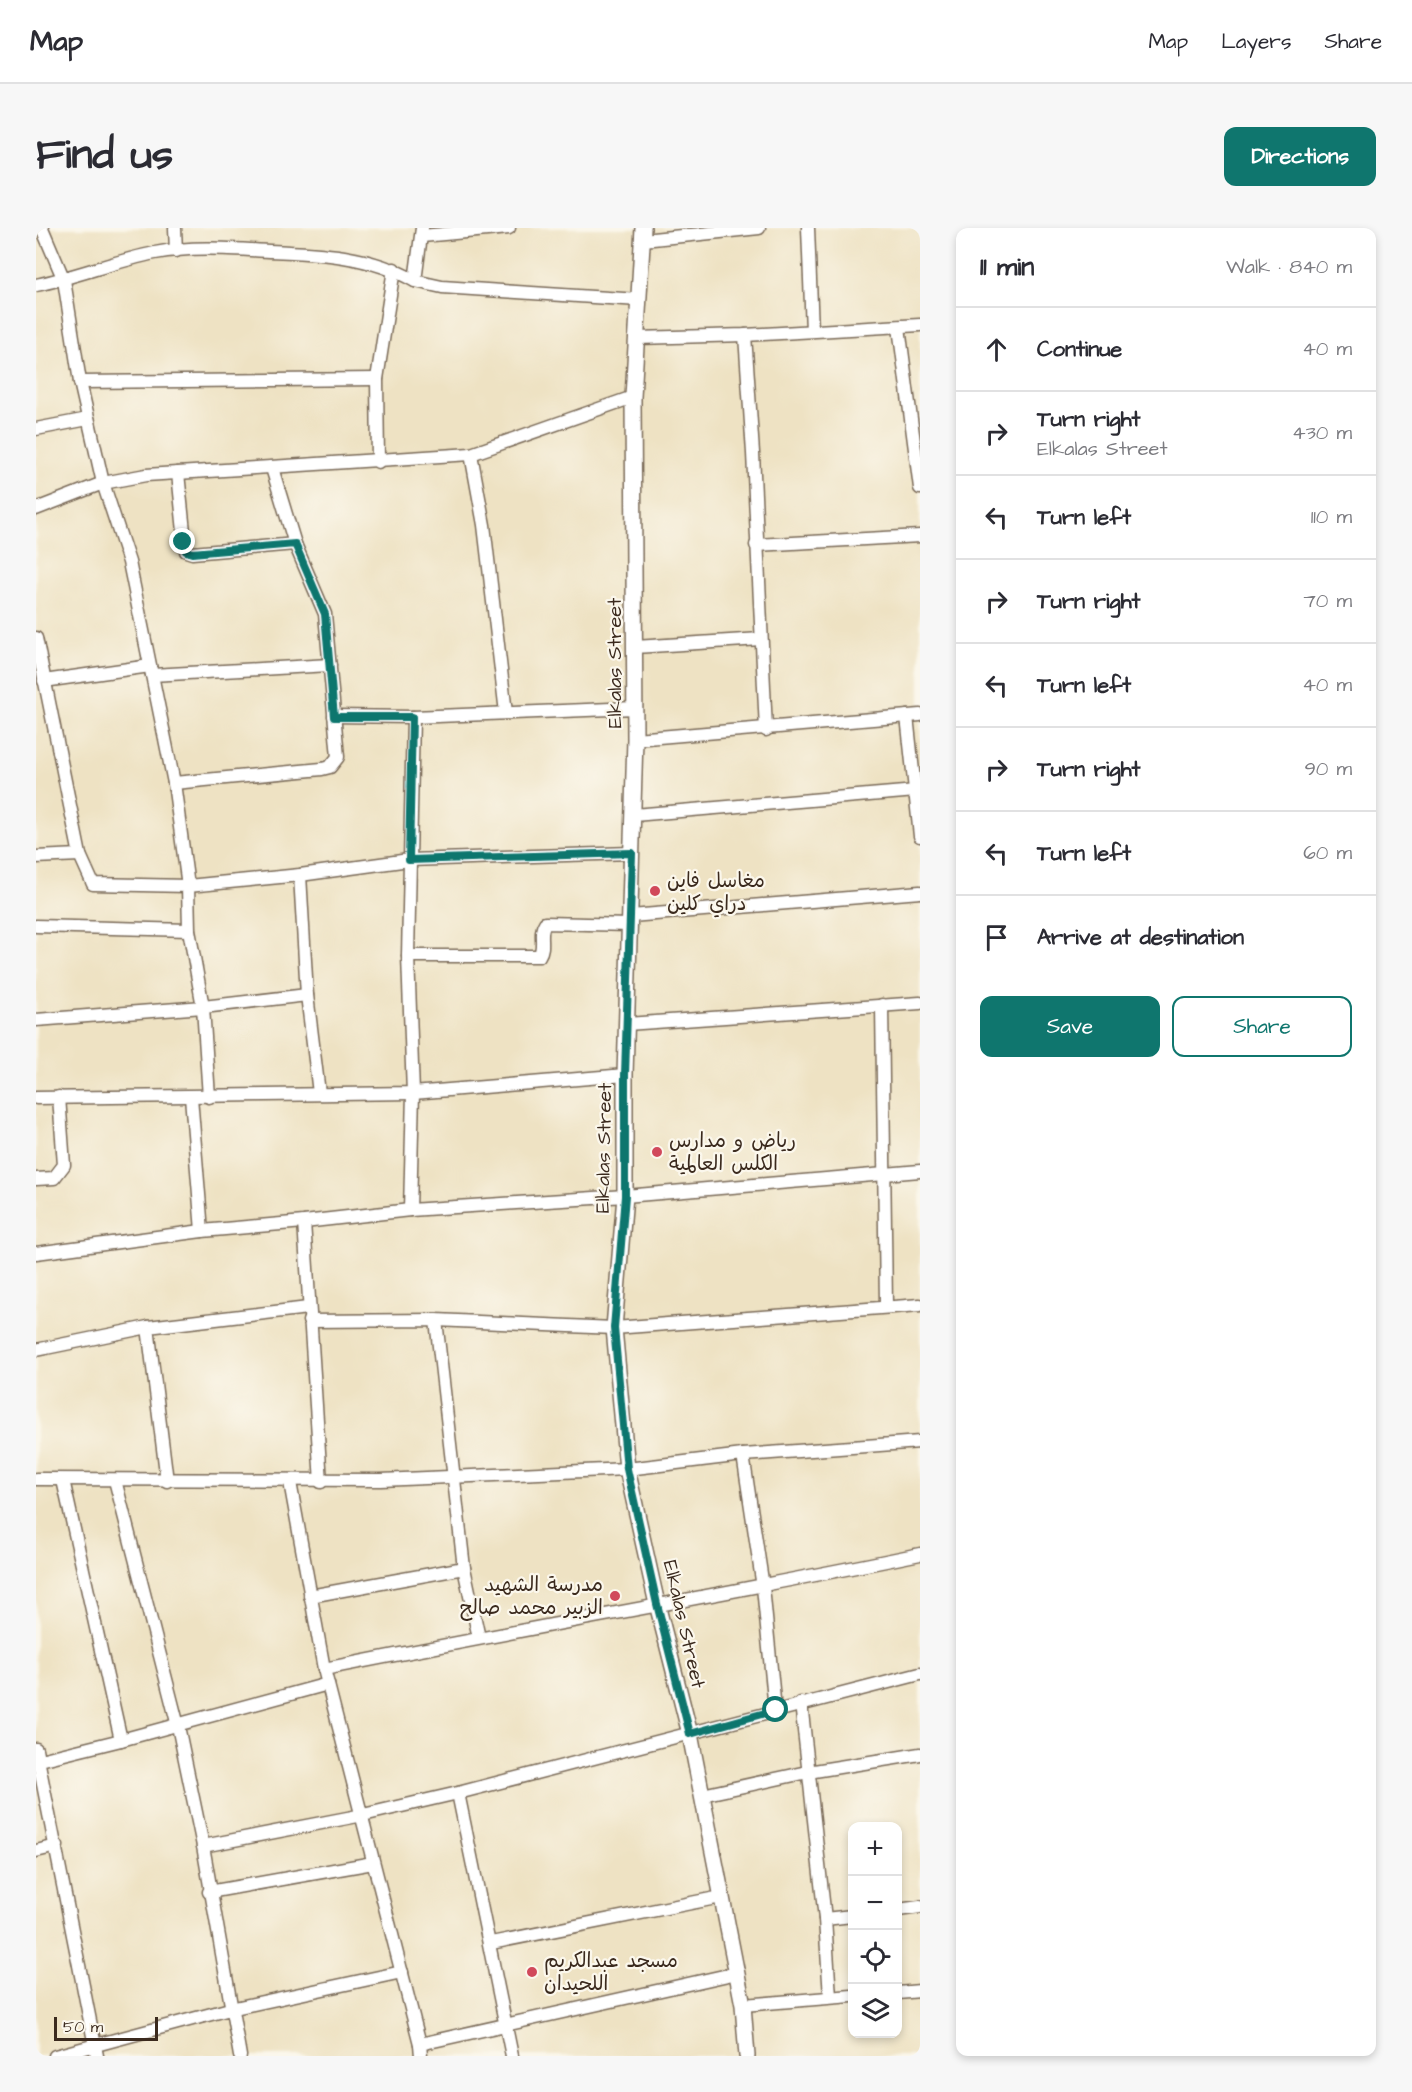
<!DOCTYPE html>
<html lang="en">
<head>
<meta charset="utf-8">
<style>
	body { margin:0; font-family:"Architects Daughter","Playpen Sans Arabic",sans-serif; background:#f7f7f7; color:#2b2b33 }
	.controls { position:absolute; right:18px; bottom:18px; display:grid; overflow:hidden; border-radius:12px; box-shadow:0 3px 9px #0003 }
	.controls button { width:54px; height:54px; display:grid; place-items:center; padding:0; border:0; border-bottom:2px solid #e1e1e2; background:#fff; color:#2b2b33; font:30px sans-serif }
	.scale { position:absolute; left:18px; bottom:15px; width:104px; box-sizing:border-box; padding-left:6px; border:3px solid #3b2a1e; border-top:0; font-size:16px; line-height:21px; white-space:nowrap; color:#3b2a1e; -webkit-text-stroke:4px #fbf7ec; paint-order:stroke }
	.stop { position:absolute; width:18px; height:18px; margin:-14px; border:4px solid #0f766e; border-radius:50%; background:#fff }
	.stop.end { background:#0f766e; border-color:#fff; box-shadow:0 2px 6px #0008 }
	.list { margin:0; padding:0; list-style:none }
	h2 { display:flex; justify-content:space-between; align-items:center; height:78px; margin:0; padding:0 24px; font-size:26px }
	h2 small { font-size:20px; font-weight:400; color:#7c7c81 }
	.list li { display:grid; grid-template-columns:39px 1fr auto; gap:18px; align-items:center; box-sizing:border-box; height:84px; padding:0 24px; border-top:2px solid #e1e1e2 }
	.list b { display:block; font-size:22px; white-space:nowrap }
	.list p { margin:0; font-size:20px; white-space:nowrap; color:#7c7c81 }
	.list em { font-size:20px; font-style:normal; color:#7c7c81 }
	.actions { display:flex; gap:12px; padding:18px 24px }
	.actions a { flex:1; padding:14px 0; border:2px solid #0f766e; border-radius:12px; text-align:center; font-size:21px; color:#0f766e }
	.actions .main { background:#0f766e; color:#fff }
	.icon { flex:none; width:33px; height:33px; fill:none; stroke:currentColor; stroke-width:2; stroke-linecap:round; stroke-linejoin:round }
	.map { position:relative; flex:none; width:884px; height:1828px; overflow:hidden; border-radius:12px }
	header { display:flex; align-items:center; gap:36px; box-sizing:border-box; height:84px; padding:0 30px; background:#fff; border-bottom:2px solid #e1e1e2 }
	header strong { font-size:28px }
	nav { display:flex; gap:33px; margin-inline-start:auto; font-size:21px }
	.intro { display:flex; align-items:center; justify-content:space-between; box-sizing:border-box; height:144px; padding:0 36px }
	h1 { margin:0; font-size:42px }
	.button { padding:15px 27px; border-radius:12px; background:#0f766e; color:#fff; font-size:21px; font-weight:700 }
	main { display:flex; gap:36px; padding:0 36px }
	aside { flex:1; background:#fff; border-radius:12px; box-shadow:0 3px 9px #0003 }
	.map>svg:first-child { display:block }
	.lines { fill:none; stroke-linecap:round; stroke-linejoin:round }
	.minor-casing { stroke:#7a6a58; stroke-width:15 }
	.tertiary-casing { stroke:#7a6a58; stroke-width:18 }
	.minor { stroke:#fff; stroke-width:12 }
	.tertiary { stroke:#fff; stroke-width:15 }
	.route { stroke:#0f766e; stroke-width:8 }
	.poi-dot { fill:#d1495b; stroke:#fbf7ec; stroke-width:2 }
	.labels { text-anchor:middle; stroke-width:4.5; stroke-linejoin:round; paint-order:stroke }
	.street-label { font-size:20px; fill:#3b2a1e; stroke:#fbf7ec }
	.poi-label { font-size:20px; fill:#3b2a1e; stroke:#fbf7ec; text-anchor:start }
</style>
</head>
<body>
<header>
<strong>Map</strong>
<nav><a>Map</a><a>Layers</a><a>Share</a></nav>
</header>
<div class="intro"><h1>Find us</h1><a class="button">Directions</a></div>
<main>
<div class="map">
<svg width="884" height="1828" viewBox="0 0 884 1828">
	<rect width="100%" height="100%" fill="#fbf7ec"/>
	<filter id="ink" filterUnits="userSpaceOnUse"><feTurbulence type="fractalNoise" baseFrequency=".0167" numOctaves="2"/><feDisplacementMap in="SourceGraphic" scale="12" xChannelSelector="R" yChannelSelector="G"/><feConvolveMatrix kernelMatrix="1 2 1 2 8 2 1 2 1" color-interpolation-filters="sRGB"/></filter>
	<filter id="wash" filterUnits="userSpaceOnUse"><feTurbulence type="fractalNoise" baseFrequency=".008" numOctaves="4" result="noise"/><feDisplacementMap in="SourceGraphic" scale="24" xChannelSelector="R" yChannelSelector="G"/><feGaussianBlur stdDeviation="1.35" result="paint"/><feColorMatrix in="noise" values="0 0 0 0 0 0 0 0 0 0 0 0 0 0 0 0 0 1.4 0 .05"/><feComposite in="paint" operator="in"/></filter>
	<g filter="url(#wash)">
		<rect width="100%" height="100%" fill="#eee2c3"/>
	</g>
	<g filter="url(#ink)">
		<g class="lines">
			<defs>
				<g id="minor">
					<path d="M6,0L28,52L44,154L67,255L93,334L138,555L152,658L153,702L167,779L173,869"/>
					<path d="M139,0L140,23"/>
					<path d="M386,0L379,53L406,59L603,72"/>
					<path d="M772,0L776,103"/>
					<path d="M386,8L473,0"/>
					<path d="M607,12L723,0"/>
					<path d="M0,57C40,49 79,33 119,25C157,18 195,21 233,23C283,25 334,27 379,53"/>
					<path d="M863,99L884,260"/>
					<path d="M709,107L717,225L730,502"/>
					<path d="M601,110L709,107L884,97"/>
					<path d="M44,154L341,151"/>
					<path d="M0,201L52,191"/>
					<path d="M435,226L448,297L470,485"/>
					<path d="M342,234L341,151L358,41"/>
					<path d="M142,245L150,323L156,325L259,316"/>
					<path d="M0,281L67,255L110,247L435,226L597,169"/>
					<path d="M720,317L884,308"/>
					<path d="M0,410L44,627L57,656L152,658L264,647L373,632L596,625"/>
					<path d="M599,419L725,411"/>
					<path d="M116,447L294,437"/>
					<path d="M8,453L114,438"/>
					<path d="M298,488L377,489L599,480"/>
					<path d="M871,488L884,608"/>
					<path d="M599,511L884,487"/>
					<path d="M138,555L286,541L294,539L302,529L289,386L259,316L236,240"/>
					<path d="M598,587L880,563"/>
					<path d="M0,629L44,627"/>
					<path d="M264,647L271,767L283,865"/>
					<path d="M595,688L884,664"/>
					<path d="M0,698L153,702"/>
					<path d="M372,728H503C510,718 502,705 509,695L594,697"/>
					<path d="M846,777L850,1077"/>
					<path d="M0,792L167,779L271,767"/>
					<path d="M591,796L884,775"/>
					<path d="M155,869L166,1003"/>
					<path d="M0,870L377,865L589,847"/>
					<path d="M0,951L18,950L28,937L23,869"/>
					<path d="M374,982L377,865L372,728L377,489"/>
					<path d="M268,994L285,1254"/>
					<path d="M0,1025L166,1003L268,994L374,982L589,968L884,943"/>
					<path d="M400,1092L428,1340L443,1410"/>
					<path d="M273,1093L400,1092L578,1100L884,1077"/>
					<path d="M112,1099L131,1253"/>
					<path d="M0,1122L112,1099L272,1080"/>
					<path d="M707,1227L727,1359L739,1482"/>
					<path d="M0,1251L345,1252L591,1241L707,1227L884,1214"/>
					<path d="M27,1252L85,1512L292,1456"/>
					<path d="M79,1252L142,1498L167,1618L204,1828"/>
					<path d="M254,1254L288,1441L384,1816L385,1828"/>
					<path d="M274,1368L428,1340"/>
					<path d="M288,1441C486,1401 686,1367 884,1326"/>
					<path d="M765,1475L789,1691L794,1769"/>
					<path d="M0,1521L61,1828"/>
					<path d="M4,1532L85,1512"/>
					<path d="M422,1565L476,1828"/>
					<path d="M666,1567L772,1544L884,1526"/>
					<path d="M167,1618L327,1587L422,1565L884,1446"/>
					<path d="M0,1623L21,1618"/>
					<path d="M173,1664L337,1635"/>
					<path d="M862,1682L884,1679"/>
					<path d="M789,1691L816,1688"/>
					<path d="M455,1715L685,1669"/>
					<path d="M862,1765L884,1763"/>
					<path d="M707,1777L816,1768"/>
					<path d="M384,1816L701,1745"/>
					<path d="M19,1828L194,1781L366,1744"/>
				</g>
				<path id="tertiary" d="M607,0L597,169L599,511L589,847V968L578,1100L591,1241L621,1376L654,1506L707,1777L711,1828"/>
			</defs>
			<!-- minor casing -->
			<use href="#minor" class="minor-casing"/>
			<!-- tertiary casing -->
			<use href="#tertiary" class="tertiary-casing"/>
			<!-- minor -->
			<use href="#minor" class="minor"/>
			<!-- tertiary -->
			<use href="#tertiary" class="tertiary"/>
		</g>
	</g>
	<g class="lines" filter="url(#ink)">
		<!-- route -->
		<path class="route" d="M147,314L150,323L156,325L259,316L289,386L298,489H376L373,632L596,625L589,847V968L578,1100L591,1241L621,1376L654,1506L740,1482"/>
	</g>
	<!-- markers -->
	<g class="poi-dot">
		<circle cx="619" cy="663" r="6"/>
		<circle cx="621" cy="924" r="6"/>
		<circle cx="579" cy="1368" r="6"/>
		<circle cx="496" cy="1744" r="6"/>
	</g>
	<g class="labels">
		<!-- street labels -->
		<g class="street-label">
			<text transform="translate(578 435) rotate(-90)" y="7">Elkalas Street</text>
			<text transform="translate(567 920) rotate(-89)" y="7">Elkalas Street</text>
			<text transform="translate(649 1396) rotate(77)" y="7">Elkalas Street</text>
		</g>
		<!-- poi labels -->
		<g class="poi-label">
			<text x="631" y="659">مغاسل فاين<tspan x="631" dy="23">دراي كلين</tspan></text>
			<text x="633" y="919">رياض و مدارس<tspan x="633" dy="23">الكلس العالمية</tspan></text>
			<text x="567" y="1363" text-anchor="end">مدرسة الشهيد<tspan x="567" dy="23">الزبير محمد صالح</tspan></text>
			<text x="508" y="1739">مسجد عبدالكريم<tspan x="508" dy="23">اللحيدان</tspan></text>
		</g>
	</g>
</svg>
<div class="controls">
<button>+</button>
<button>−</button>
<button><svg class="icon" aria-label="locate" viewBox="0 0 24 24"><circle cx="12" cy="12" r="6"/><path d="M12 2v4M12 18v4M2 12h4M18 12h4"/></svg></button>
<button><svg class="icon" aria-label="layers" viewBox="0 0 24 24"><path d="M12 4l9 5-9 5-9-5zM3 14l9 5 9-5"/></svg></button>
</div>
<div class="scale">50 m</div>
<div class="stop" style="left:740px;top:1482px"></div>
<div class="stop end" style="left:147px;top:314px"></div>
</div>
<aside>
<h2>11 min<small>Walk · 840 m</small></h2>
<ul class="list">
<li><svg class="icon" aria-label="ahead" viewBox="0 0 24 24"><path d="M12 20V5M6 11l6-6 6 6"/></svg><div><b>Continue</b></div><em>40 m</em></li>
<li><svg class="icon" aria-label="right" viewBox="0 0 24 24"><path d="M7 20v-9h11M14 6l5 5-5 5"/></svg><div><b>Turn right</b><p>Elkalas Street</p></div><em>430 m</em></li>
<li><svg class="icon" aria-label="left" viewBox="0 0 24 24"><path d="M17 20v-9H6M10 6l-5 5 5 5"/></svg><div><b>Turn left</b></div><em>110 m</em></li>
<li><svg class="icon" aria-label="right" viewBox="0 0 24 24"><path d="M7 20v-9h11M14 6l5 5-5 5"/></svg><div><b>Turn right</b></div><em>70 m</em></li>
<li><svg class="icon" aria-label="left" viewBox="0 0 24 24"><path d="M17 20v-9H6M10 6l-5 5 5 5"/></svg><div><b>Turn left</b></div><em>40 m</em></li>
<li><svg class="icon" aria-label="right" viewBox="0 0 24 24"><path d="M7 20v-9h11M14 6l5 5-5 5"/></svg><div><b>Turn right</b></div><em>90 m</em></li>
<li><svg class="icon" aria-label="left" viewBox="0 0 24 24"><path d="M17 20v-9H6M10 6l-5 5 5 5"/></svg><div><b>Turn left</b></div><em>60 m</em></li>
<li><svg class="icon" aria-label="arrive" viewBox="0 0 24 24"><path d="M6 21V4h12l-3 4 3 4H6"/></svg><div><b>Arrive at destination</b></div></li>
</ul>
<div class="actions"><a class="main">Save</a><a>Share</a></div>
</aside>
</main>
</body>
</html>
